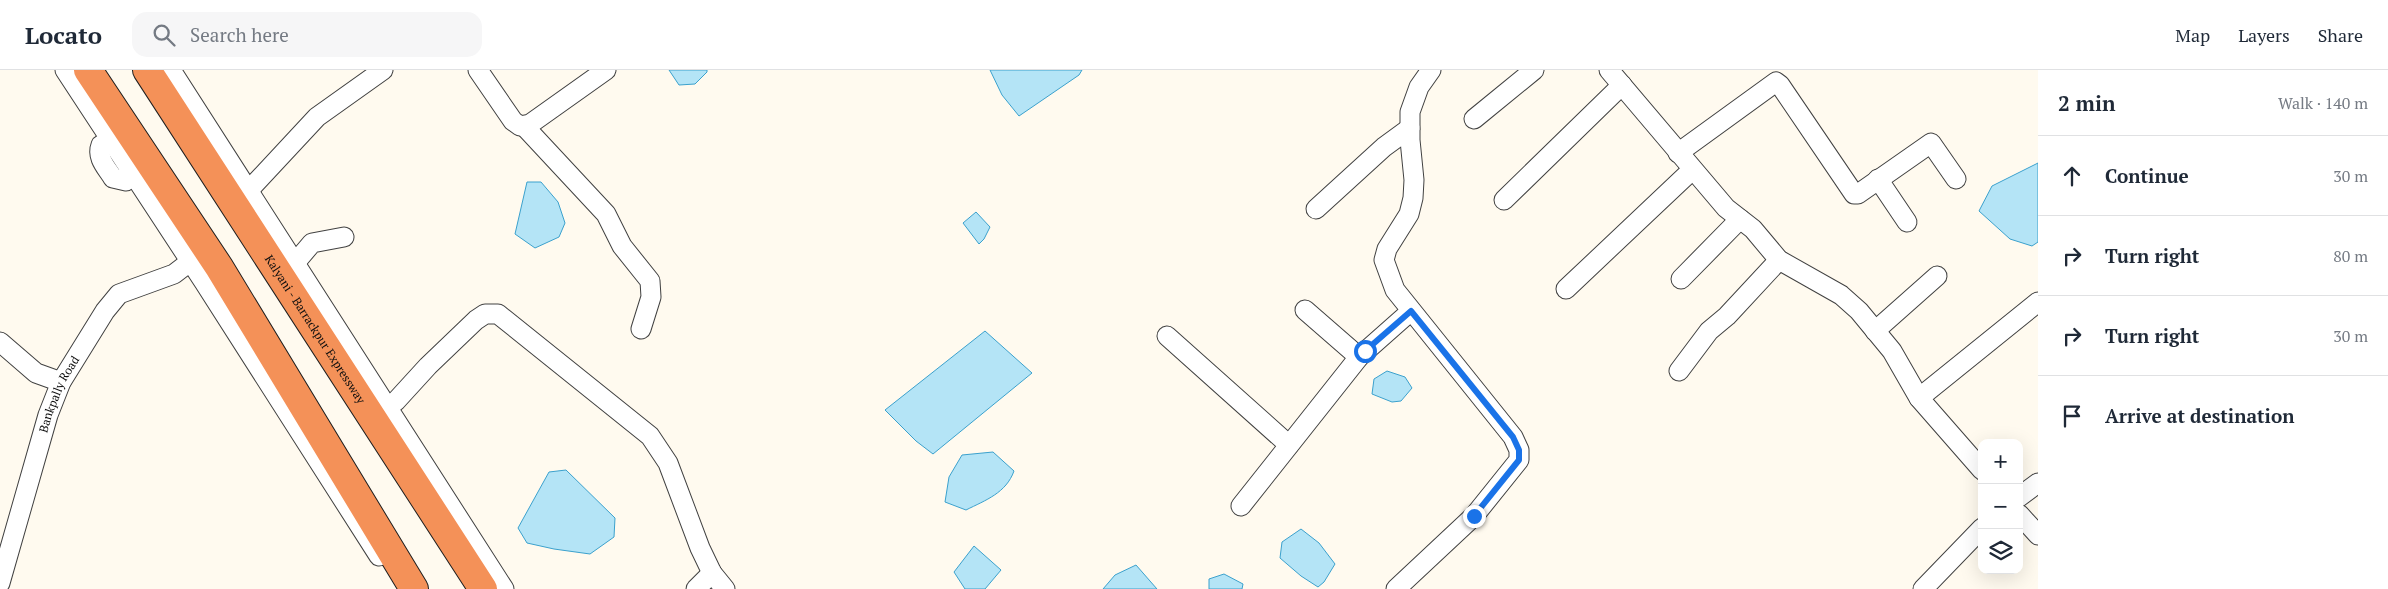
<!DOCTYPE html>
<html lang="en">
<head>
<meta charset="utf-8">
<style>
	body { margin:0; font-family:"PT Serif",serif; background:#f6f6f7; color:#1f2937 }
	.controls { position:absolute; right:15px; bottom:15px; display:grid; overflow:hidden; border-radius:10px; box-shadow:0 5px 20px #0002 }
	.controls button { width:45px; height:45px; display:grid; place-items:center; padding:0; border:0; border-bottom:1px solid #e0e1e3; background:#fff; color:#1f2937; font:25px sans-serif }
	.stop { position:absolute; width:15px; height:15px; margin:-11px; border:4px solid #1a73e8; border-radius:50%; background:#fff }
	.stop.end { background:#1a73e8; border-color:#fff; box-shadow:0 1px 5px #0008 }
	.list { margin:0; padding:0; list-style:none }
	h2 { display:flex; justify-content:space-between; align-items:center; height:65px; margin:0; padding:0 20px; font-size:21px }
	h2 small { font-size:16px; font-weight:400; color:#747a83 }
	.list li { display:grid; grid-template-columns:32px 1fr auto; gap:15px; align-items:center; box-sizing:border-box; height:80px; padding:0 20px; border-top:1px solid #e0e1e3 }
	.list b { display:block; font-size:19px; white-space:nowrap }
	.list em { font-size:16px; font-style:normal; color:#747a83 }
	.icon { flex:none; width:28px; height:28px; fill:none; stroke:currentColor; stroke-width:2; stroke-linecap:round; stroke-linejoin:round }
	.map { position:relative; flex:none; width:2038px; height:519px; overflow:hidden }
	header { display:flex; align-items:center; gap:30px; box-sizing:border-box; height:70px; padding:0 25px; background:#fff; border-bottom:1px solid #e0e1e3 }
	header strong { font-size:24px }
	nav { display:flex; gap:28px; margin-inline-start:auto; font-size:18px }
	.search { width:350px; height:45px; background:#f6f6f7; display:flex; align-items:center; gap:12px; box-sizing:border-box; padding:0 18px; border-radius:15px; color:#747a83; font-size:19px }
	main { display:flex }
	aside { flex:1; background:#fff }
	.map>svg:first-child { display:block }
	.water { fill:#b4e4f6; stroke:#3ba1cd }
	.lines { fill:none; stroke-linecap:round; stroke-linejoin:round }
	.minor-casing { stroke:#414141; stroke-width:21 }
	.highway-casing { stroke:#1f1f1f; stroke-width:30 }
	.minor { stroke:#fff; stroke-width:19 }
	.highway { stroke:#f49158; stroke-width:28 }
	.route { stroke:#1a73e8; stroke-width:6 }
	.labels { text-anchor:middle; stroke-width:5; stroke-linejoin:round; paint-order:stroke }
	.street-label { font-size:12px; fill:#0e0e0e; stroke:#fff }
</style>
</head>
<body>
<header>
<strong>Locato</strong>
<div class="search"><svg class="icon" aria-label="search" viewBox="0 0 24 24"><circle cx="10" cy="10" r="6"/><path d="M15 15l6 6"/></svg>Search here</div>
<nav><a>Map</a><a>Layers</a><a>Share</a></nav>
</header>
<main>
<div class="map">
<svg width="2038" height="519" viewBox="0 0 2038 519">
	<rect width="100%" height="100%" fill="#fffaef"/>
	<!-- water -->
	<g class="water">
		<path d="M669,0H707V2L695,14L679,15Z"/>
		<path d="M990,0H1082L1079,5L1019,46L1002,25Z"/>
		<path d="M2038,93V172L2032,176L2010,169L1979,141L1992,116Z"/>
		<path d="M527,112H541L558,132L565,153L559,167L535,178L515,164Z"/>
		<path d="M976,142L990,157L984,169L979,174L963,153Z"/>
		<path d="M985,261L1032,303L933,384L916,371L885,340Z"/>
		<path d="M1387,301L1405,307L1412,318L1401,331L1392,332L1372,324L1374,309Z"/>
		<path d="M993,382L1014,401C1006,423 986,430 966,440L945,432L949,407L962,385Z"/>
		<path d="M566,400L615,448L614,467L590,484L554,479L527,473L518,458L549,402Z"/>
		<path d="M1301,459L1319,473L1335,494L1324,512L1318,517L1301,506L1280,488L1282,472Z"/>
		<path d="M974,476L1001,500L985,519H965L954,502Z"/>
		<path d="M1136,495L1157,519H1103L1115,505Z"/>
		<path d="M1224,504L1243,514L1242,519H1209V509Z"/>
	</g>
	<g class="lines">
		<defs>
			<g id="minor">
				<path d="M65,0L204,212L379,486"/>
				<path d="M171,0L504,519"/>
				<path d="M478,0L513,51L520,56L530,54L606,0"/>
				<path d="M1609,0L1726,138L1753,159L1779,190L1841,225L1859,241L1892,281L1919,328L1982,400"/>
				<path d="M1474,49L1534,0"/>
				<path d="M524,56L606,144L622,176L650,211L651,227L641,259"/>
				<path d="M111,70L101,75C96,88 107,98 113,108L126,111L134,104"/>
				<path d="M1678,83L1776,12L1780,15L1854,124H1858L1931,73L1956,109"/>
				<path d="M1878,109L1907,152"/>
				<path d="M248,121L317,47L383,0"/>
				<path d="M1504,130L1622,15"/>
				<path d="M1316,139L1384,77L1410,58"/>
				<path d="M295,193L312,173L344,167"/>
				<path d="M1681,209L1740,149"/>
				<path d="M1566,219L1692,100"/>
				<path d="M1305,240L1359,287"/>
				<path d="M1875,261L1937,206"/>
				<path d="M1167,266L1289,375"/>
				<path d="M0,272L36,303L61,312"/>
				<path d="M1679,301L1709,261L1727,246L1779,190"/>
				<path d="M1919,328L2038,232"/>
				<path d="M387,338L396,331L428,296L476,250L485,244H498L650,366L668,393L700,478L712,503L725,519"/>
				<path d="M2019,427L2038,413"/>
				<path d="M1241,436L1359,287L1411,241"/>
				<path d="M2019,444L2038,465"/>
				<path id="s1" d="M0,513L48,345L61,312L105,241L119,224L174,204L191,191"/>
				<path d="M696,519L712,503"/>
				<path d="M1396,519L1474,446L1519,390V380L1513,367L1395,220L1384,190L1387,179L1409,144L1413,128L1414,110L1410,70V42L1419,17L1431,0"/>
				<path d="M1923,519L1982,458"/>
			</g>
			<g id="highway">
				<path d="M88,0L219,197L414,519"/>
				<path id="s2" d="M147,0L483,519"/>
			</g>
		</defs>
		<!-- minor casing -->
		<use href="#minor" class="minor-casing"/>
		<!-- highway casing -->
		<use href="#highway" class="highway-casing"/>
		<!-- minor -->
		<use href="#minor" class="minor"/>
		<!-- highway -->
		<use href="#highway" class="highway"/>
	</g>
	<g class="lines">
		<!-- route -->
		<path class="route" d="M1365,281L1411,241L1513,367L1519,380V390L1474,446"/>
	</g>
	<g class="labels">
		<!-- street labels -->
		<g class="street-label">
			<text dy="4" stroke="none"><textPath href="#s2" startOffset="309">Kalyani - Barrackpur Expressway</textPath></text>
			<text dy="4" stroke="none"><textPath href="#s1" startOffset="198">Bankpally Road</textPath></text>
		</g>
	</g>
</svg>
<div class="controls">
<button>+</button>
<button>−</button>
<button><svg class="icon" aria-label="layers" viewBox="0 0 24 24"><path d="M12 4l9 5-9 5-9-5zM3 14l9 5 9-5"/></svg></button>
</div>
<div class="stop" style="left:1365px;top:281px"></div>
<div class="stop end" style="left:1474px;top:446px"></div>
</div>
<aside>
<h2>2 min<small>Walk · 140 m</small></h2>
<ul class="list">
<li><svg class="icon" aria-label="ahead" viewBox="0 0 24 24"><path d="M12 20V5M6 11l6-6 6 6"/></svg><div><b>Continue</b></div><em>30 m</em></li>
<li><svg class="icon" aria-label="right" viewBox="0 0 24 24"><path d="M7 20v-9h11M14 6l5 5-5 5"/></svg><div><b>Turn right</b></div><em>80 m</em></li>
<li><svg class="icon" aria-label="right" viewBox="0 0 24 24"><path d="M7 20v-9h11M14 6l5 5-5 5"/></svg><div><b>Turn right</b></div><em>30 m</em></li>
<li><svg class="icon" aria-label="arrive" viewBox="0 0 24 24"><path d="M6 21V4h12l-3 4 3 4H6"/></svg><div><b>Arrive at destination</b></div></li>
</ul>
</aside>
</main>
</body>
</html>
